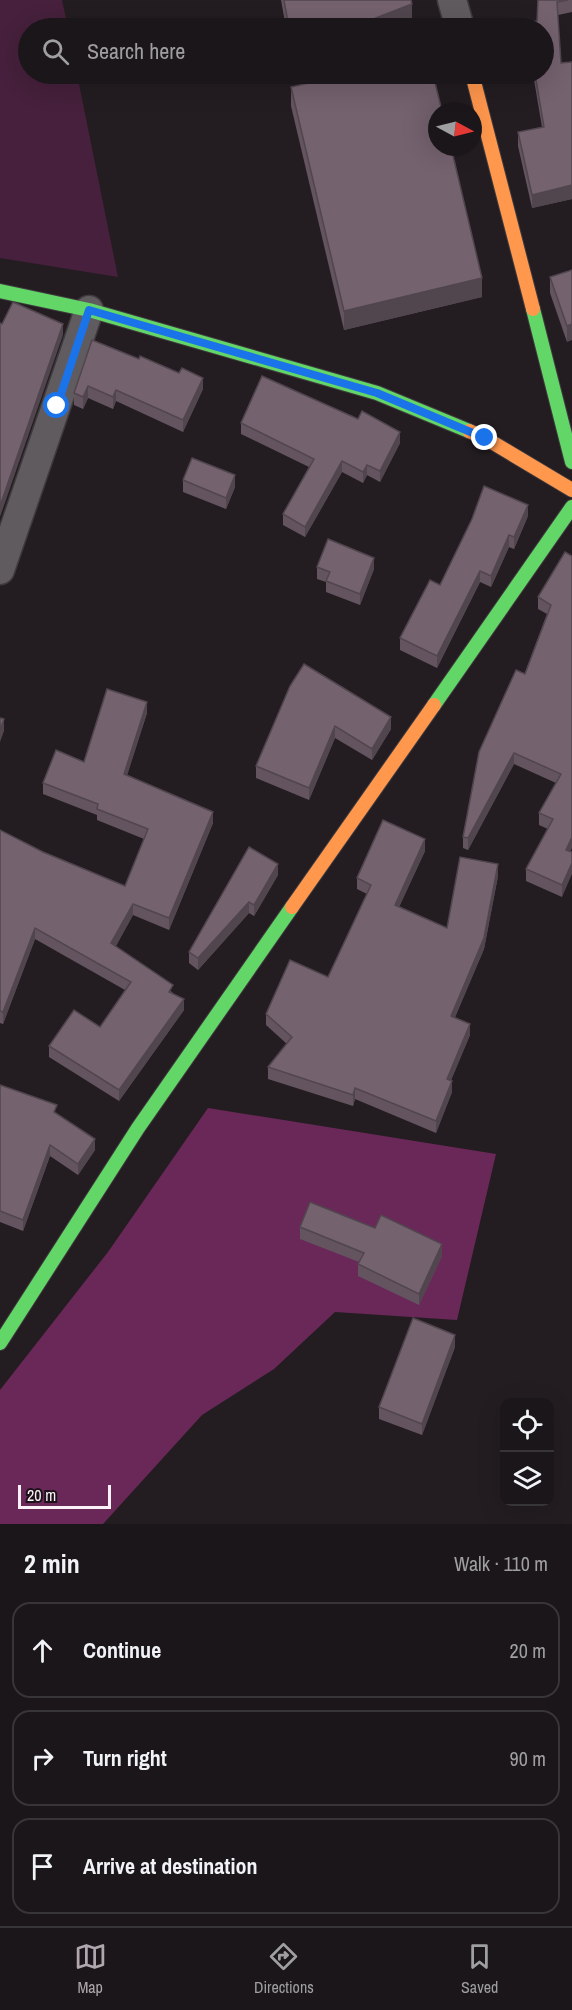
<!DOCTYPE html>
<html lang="en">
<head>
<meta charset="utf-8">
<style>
	body { margin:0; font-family:"Archivo Narrow",sans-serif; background:#272326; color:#f1f3f6 }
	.controls { position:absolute; right:18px; bottom:18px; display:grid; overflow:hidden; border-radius:12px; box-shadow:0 6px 24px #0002 }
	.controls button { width:54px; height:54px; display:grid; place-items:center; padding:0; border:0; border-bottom:2px solid #383538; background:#1a1619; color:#f1f3f6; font:30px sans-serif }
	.compass { position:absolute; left:428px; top:102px; width:54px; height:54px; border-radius:50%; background:#1a1619; box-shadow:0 6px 24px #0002; rotate:97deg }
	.scale { position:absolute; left:18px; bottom:15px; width:93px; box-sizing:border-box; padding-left:6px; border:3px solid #fbf2f8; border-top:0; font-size:16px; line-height:21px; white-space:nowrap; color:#fbf2f8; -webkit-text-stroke:4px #1c1119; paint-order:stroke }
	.stop { position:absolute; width:18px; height:18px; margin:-14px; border:4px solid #1a73e8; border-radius:50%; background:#fff }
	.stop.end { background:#1a73e8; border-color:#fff; box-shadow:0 2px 6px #0008 }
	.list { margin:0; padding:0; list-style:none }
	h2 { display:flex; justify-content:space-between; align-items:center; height:78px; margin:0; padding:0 24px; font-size:26px }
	h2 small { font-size:20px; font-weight:400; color:#9f9fa2 }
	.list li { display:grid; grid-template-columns:39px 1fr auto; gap:18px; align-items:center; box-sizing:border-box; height:96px; margin:0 12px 12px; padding:0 12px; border:2px solid #383538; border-radius:18px }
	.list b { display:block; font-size:22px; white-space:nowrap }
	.list em { font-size:20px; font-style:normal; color:#9f9fa2 }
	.icon { flex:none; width:33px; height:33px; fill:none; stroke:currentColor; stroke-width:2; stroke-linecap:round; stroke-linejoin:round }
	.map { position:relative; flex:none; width:572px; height:1524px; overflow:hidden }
	.search { position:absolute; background:#1a1619; box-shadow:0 6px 24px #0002; left:18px; right:18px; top:18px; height:66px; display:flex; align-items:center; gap:15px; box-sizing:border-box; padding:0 21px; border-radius:33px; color:#9f9fa2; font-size:22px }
	.sheet { height:402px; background:#1a1619 }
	nav { display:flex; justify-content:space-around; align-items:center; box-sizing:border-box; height:84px; border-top:2px solid #383538; background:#1a1619; font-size:16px; color:#9f9fa2 }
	nav a { display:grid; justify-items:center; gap:3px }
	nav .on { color:#afa7ad }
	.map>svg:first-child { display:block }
	.green { fill:#46203c }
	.forest { fill:#6a2859 }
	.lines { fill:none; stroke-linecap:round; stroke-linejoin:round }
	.street-casing { stroke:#3f3a3e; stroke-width:31 }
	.fast-casing { stroke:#3f3a3e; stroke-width:16 }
	.slow-casing { stroke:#3f3a3e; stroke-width:16 }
	.street { stroke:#605b5e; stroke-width:28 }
	.fast { stroke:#63d668; stroke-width:14 }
	.slow { stroke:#ff974d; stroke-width:14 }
	.wall { fill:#64545f }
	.shaded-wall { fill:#51454e }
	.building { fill:#74626f; stroke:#51454e; stroke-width:1.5 }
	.route { stroke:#1a73e8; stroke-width:8 }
</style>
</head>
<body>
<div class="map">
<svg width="572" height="1524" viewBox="0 0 572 1524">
	<rect width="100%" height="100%" fill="#231d21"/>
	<!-- green -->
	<path class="green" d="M0,0H62L68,28H28V74H77L118,277L0,258Z"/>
	<!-- forest -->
	<path class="forest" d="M208,1108L496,1154L457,1320L335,1312L274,1369L202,1415L103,1524H0V1390L108,1252Z"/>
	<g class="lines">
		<defs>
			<g id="street">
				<path d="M452,0L460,28"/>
				<path d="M0,570L89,310"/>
			</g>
			<g id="fast">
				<path d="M0,291L89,310L377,393L469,431"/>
				<path d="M533,309L572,462"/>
				<path d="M434,705L572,507"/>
				<path d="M0,1343L138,1128L292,907"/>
			</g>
			<g id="slow">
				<path d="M472,74L533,309"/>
				<path d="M469,431L485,438L572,490"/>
				<path d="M292,907L434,705"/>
			</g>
		</defs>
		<!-- street casing -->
		<use href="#street" class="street-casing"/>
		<!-- fast casing -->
		<use href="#fast" class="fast-casing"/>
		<!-- slow casing -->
		<use href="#slow" class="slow-casing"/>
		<!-- street -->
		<use href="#street" class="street"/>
		<!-- fast -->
		<use href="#fast" class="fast"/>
		<!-- slow -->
		<use href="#slow" class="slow"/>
	</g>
	<!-- wall -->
	<g class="wall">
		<path d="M281,0H411L412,23L398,28H286Z"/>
		<path d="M538,0H572V12L558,15L561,63L572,62V199L532,208L518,146V132L542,127L533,74H543V28H511V24L537,21Z"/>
		<path d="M291,87L482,297L344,330L291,106Z"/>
		<path d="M572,270L567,342L550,293V277Z"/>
		<path d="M92,340L203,389L183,432L116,401L113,409L88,398L83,409L74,405V393Z"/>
		<path d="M241,423L400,443L380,482L367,475L363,483L342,472L305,537L283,525V514L309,467L241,434Z"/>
		<path d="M183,480L235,487L226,509L183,492Z"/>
		<path d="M528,516L514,549L509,547L491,587L480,582L437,668L400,650V638L440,585Z"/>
		<path d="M565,552L570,852L562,897L526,881V869L548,829L539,825V813L556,783L514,764L468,850L463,848V837L547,614L538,609V597Z"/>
		<path d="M317,567L374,569L360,605L326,592V582L317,579Z"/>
		<path d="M290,686L391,729L372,760L335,738L309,800L256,778V766Z"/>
		<path d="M147,713L127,775L213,823L169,930L133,915L116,946L173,993L184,1010L119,1101L49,1057V1046L100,1027L125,990L35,939L3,1024L0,1023V830L43,852L125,886L144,839L97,820V815L43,794V783L84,762Z"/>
		<path d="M425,851L399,907L447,928L498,876L484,949L455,1017L470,1035L451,1080L452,1092L436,1133L355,1099L353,1106L268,1079V1067L287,1044L266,1025V1014L328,977L367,894L357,889V878Z"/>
		<path d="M278,875L254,916L249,913L198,970L189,963V952Z"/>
		<path d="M0,1085L57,1114L95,1150L78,1175L50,1156L23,1231L0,1222Z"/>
		<path d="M300,1227L442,1256L419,1305L358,1276V1264L359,1262L300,1239Z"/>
		<path d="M455,1347L422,1435L379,1419V1407Z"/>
	</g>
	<!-- shaded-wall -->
	<g class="shaded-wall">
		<path d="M412,4V23L398,28H350Z"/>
		<path d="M572,185V199L532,208V195Z"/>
		<path d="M482,278V297L344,330V311Z"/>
		<path d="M63,324V335L0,517V506Z"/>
		<path d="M572,324V340L567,342V326Z"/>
		<path d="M203,378V389L183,432V420Z"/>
		<path d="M88,386V398L83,409V397Z"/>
		<path d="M116,390V401L113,409V397Z"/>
		<path d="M400,432V443L380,482V471Z"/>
		<path d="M342,461V472L305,537V527Z"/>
		<path d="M367,465V475L363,483V472Z"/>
		<path d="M235,475V487L226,509V498Z"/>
		<path d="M528,505V516L514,549V537Z"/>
		<path d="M509,535V547L491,587V576Z"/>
		<path d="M374,558V569L360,605V594Z"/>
		<path d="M480,571V582L437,668V656Z"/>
		<path d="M147,702V713L124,785V774Z"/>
		<path d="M391,717V729L372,760V749Z"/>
		<path d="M4,719V731L0,742V730Z"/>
		<path d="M335,726V738L309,800V788Z"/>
		<path d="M514,753V764L468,850V838Z"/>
		<path d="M213,812V823L169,930V918Z"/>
		<path d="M572,837V848L566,861V850Z"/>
		<path d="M425,839V851L395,916V905Z"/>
		<path d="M572,863V874L562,897V885Z"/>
		<path d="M278,864V875L254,916V905Z"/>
		<path d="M498,864V876L484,949L451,1027V1016Z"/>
		<path d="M249,902V913L198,970V958Z"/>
		<path d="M133,904V915L111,954V943Z"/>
		<path d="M35,928V939L3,1024V1012Z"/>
		<path d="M184,999V1010L119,1101V1090Z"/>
		<path d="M470,1024V1035L447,1090V1079Z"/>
		<path d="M452,1081V1092L436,1133V1121Z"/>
		<path d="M355,1088V1099L353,1106V1095Z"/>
		<path d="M95,1139V1150L78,1175V1164Z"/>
		<path d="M50,1145V1156L23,1231V1220Z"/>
		<path d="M442,1244V1256L419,1305V1294Z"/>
		<path d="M455,1335V1347L422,1435V1424Z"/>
	</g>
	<!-- building -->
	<g class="building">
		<path d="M284,0H411L412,4L350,28H289Z"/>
		<path d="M538,0H568L557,2L561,63L572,62V185L532,195L518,132L544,127L535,74H543V28H512L511,24L537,21Z"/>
		<path d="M349,74H433L442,111H437V147H451L482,278L344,311L291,87Z"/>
		<path d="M572,270V324L567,326L550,277Z"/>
		<path d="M13,302L63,324L0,506V323L2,324Z"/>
		<path d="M92,340L139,359L140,356L179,373L182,368L203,378L183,420L116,390L113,397L88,386L83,397L74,393Z"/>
		<path d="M262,376L358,419L362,411L400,432L380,471L367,465L363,472L342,461L305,527L283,514L314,459L241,423Z"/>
		<path d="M192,458L235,475L226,498L183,480Z"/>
		<path d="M484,486L528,505L514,537L509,535L491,576L480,571L437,656L400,638L430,580L440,585L472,519Z"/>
		<path d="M328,539L374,558L360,594L326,581L330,572L317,567Z"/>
		<path d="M565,552L572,556V837L566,850L572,852V863L562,885L526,869L553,819L539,813L561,774L514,753L468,838L463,837L479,752L516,670L525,674L551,605L538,597Z"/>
		<path d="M304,664L391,717L372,749L335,726L309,788L256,766L290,686Z"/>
		<path d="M107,689L147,702L124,774L213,812L169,918L133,904L111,943L173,985L169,992L184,999L119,1090L49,1046L74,1010L100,1027L131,982L35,928L3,1012L0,1011V830L43,852L125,886L148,829L97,809L98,804L43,783L56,750L84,762Z"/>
		<path d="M0,718L4,719L0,730Z"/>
		<path d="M383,820L425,839L395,905L447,928L460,857L498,864L484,938L451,1016L470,1024L447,1079L452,1081L436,1121L355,1088L353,1095L268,1067L292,1037L266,1014L290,960L328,977L371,885L357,878Z"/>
		<path d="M249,847L278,864L254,905L249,902L198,958L189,952Z"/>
		<path d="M0,1085L57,1105L54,1112L95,1139L78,1164L50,1145L23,1220L0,1211Z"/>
		<path d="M310,1202L375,1228L381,1215L442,1244L419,1294L358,1264L364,1253L300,1227Z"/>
		<path d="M413,1318L455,1335L422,1424L379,1407Z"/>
	</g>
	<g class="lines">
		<!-- route -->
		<path class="route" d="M57,406L89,310L377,393L485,438"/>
	</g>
</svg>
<div class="controls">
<button><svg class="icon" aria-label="locate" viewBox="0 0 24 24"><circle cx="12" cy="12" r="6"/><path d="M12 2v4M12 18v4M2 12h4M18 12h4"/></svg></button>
<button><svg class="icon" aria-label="layers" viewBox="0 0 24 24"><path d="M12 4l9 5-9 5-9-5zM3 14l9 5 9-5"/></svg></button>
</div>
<svg class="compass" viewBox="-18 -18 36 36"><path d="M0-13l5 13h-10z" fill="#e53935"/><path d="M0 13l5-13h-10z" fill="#9f9fa2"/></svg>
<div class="scale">20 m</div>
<div class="stop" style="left:57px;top:406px"></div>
<div class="stop end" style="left:485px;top:438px"></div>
<div class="search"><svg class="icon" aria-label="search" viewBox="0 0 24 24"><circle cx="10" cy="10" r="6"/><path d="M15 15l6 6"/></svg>Search here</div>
</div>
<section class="sheet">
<h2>2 min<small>Walk · 110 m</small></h2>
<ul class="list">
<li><svg class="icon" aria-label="ahead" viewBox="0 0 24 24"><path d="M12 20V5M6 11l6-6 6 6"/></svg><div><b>Continue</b></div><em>20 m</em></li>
<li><svg class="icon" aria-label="right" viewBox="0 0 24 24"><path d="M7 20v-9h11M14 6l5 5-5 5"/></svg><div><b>Turn right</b></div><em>90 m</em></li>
<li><svg class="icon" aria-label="arrive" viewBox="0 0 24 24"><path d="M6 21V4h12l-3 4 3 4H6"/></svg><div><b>Arrive at destination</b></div></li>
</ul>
</section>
<nav>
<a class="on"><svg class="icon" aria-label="map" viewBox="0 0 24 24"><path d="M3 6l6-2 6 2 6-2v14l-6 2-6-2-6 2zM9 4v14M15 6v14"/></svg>Map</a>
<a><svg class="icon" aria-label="directions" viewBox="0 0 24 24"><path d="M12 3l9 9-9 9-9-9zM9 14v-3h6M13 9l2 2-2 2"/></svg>Directions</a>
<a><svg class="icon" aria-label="saved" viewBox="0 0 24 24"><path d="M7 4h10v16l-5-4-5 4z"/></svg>Saved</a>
</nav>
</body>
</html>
